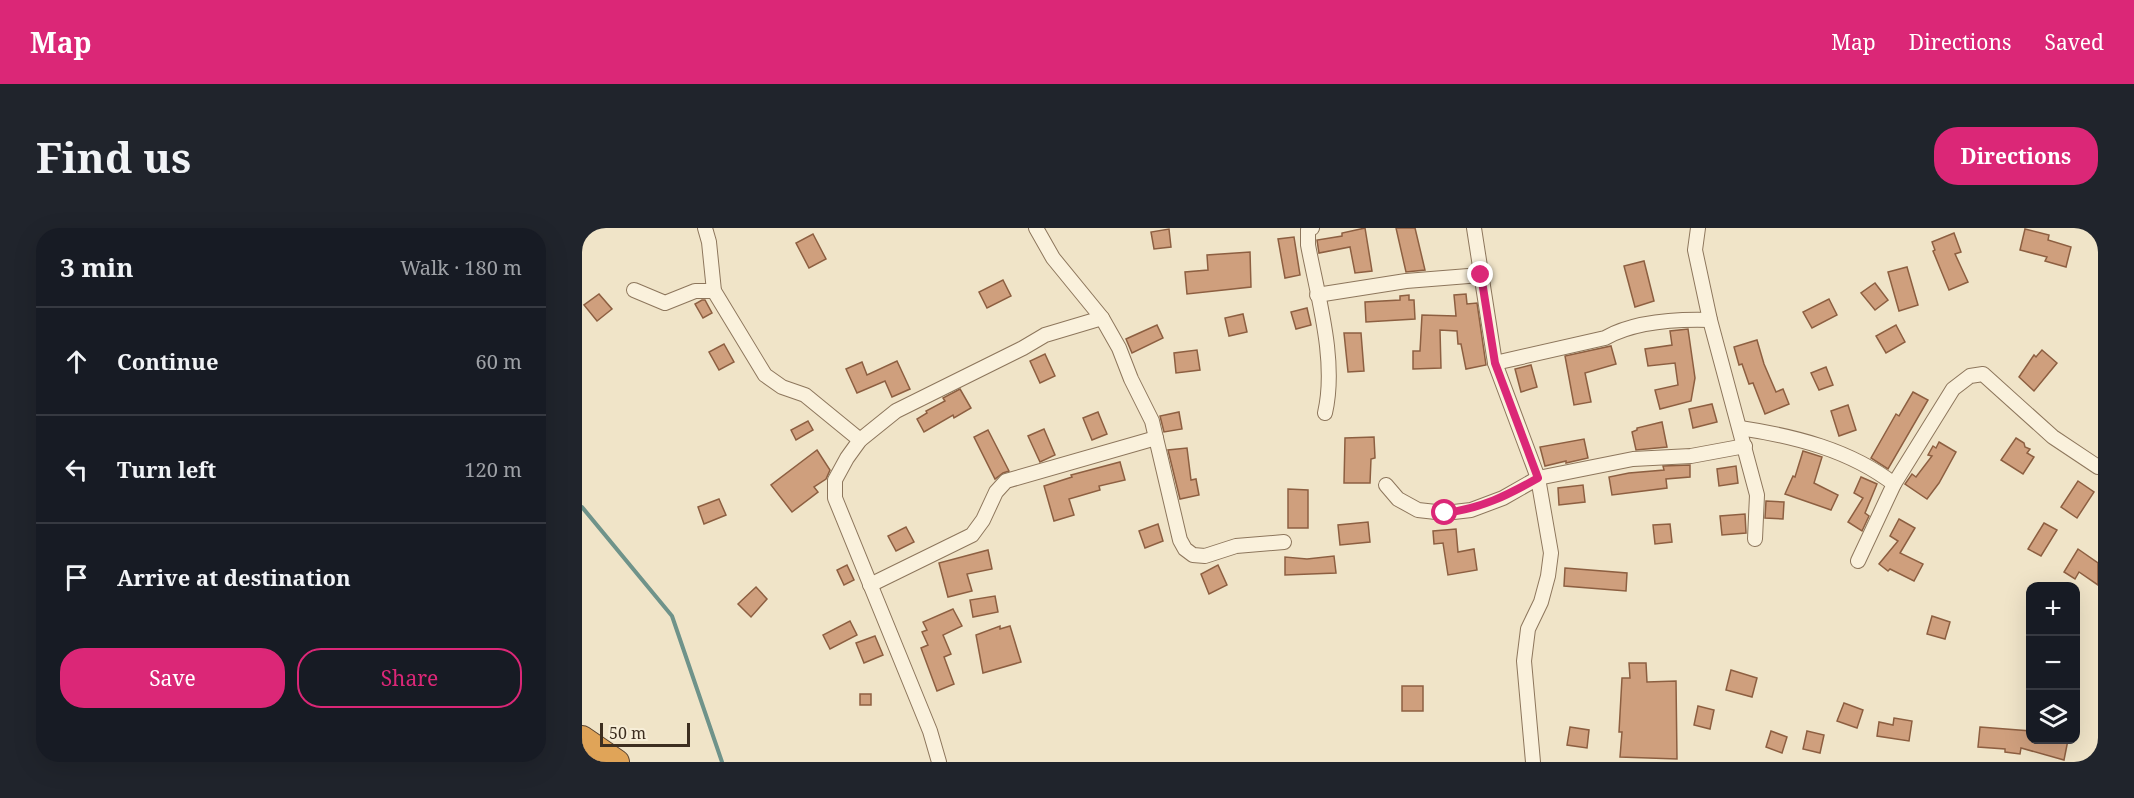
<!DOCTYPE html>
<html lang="en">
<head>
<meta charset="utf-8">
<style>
	body { margin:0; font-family:"Noto Serif",serif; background:#20242c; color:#f1f3f6 }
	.controls { position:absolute; right:18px; bottom:18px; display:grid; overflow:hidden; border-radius:12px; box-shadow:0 6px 24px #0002 }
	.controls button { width:54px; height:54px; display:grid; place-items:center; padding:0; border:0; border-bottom:2px solid #363941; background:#171b24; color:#f1f3f6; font:30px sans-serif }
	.scale { position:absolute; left:18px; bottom:15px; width:90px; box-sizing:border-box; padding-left:6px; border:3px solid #3d2e20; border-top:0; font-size:16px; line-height:21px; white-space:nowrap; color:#3d2e20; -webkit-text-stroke:4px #f7eed8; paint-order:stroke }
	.stop { position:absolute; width:18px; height:18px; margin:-14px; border:4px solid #db2777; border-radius:50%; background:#fff }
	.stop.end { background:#db2777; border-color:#fff; box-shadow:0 2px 6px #0008 }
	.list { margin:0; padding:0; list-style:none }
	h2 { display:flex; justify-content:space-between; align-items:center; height:78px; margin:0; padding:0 24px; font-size:26px }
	h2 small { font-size:20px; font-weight:400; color:#9ea1a6 }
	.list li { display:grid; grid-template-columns:39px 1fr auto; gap:18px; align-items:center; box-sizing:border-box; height:108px; padding:0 24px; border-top:2px solid #363941 }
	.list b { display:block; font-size:22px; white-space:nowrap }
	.list em { font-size:20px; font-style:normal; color:#9ea1a6 }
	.actions { display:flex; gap:12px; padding:18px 24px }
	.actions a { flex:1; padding:14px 0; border:2px solid #db2777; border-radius:24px; text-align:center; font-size:21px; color:#db2777 }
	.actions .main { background:#db2777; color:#fff }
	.icon { flex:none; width:33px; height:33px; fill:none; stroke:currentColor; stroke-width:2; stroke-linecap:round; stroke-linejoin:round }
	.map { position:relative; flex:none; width:1516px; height:534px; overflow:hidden; border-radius:24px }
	header { display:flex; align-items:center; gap:36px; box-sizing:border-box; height:84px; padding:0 30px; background:#db2777; color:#fff }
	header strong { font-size:28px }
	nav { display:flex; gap:33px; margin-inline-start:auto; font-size:21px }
	.intro { display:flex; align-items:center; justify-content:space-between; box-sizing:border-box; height:144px; padding:0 36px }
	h1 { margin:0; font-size:42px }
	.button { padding:15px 27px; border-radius:24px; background:#db2777; color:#fff; font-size:21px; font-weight:700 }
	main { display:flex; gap:36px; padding:0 36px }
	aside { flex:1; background:#171b24; border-radius:24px; box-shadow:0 6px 24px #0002 }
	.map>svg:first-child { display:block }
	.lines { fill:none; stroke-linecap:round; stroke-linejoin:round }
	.stream { stroke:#6f938a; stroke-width:4 }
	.building { fill:#cf9f7d; stroke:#8d5f41; stroke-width:1.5 }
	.street-casing { stroke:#8d765c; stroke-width:16 }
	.highway-casing { stroke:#5b4430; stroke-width:26 }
	.street { stroke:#faf1dc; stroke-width:14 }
	.highway { stroke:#e0a458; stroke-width:24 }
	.route { stroke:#db2777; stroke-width:8 }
</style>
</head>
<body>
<header>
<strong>Map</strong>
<nav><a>Map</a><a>Directions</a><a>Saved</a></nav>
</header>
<div class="intro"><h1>Find us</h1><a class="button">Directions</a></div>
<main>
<aside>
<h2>3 min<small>Walk · 180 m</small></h2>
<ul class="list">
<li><svg class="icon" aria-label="ahead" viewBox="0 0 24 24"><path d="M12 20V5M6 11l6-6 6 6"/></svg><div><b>Continue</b></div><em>60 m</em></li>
<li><svg class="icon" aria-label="left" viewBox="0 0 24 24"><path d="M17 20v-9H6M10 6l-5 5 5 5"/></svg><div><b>Turn left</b></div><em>120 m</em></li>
<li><svg class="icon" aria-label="arrive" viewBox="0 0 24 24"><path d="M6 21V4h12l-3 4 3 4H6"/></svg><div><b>Arrive at destination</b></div></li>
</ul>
<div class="actions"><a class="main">Save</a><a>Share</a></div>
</aside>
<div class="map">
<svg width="1516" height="534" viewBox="0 0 1516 534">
	<rect width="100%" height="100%" fill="#f0e4c8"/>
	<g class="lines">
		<!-- stream -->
		<path class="stream" d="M0,279L90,388L140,534"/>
	</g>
	<!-- building -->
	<g class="building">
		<path d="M783,0L790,43L773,45L768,19L737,25L735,12L760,8V5Z"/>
		<path d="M814,0H833L843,42L824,44Z"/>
		<path d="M587,1L589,19L572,21L569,4Z"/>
		<path d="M1443,1L1467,7L1466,12L1489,19L1484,39L1463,33L1465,29L1438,22Z"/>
		<path d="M1372,5L1379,24L1373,26L1386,54L1367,62L1351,23L1353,22L1350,14Z"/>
		<path d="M231,6L244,31L227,40L214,15Z"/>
		<path d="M712,9L718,47L703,50L696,11Z"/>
		<path d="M668,24L669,59L605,66L603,44L626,42L625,27Z"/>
		<path d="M1062,33L1072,73L1053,79L1042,38Z"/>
		<path d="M1325,39L1336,77L1317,83L1306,44Z"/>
		<path d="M421,52L429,68L405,80L397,64Z"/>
		<path d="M1293,55L1306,72L1293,82L1279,65Z"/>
		<path d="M17,66L30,81L15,93L2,77Z"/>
		<path d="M884,66L885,76L895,75L904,137L884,141L879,116H876L875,103L858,102L859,140L831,141V123H838L840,87L874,88L872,67Z"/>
		<path d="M827,67V72H832L833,91L784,94L783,74L818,72V68Z"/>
		<path d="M1247,71L1255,87L1230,100L1221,84Z"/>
		<path d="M120,72H123L130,85L121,90L113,76Z"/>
		<path d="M725,80L729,97L714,101L709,84Z"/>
		<path d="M661,86L665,104L647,108L643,90Z"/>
		<path d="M575,97L581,110L550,125L544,111Z"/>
		<path d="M1314,97L1323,114L1304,125L1294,108Z"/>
		<path d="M1106,101L1113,150L1109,173L1078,181L1073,162L1096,157L1093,135L1066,138L1063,121L1090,117L1088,103Z"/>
		<path d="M762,105H779L782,143L766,144Z"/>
		<path d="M1175,112L1182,136L1194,164L1201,161L1207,176L1183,186L1171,155L1167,156L1160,136L1157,137L1152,119Z"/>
		<path d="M142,116L152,134L137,142L127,124Z"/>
		<path d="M1029,118L1034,136L1003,145L1009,174L992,177L983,128Z"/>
		<path d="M615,122L618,142L594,145L592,125Z"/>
		<path d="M1460,122L1475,135L1452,163L1437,149L1452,127L1454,129Z"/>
		<path d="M463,126L473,148L458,155L448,133Z"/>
		<path d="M315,133L328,161L310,169L303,153L275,165L264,141L280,134L285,147Z"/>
		<path d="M949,137L955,159L939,164L933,141Z"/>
		<path d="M1244,139L1251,157L1237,162L1229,145Z"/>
		<path d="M378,161L389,180L372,190L371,187L342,204L335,191L345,185L344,183L363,173L361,170Z"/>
		<path d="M1331,164L1346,172L1306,241L1289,230L1314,186L1317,188Z"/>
		<path d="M1130,176L1135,194L1111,200L1107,181Z"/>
		<path d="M1266,177L1274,202L1257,208L1249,183Z"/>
		<path d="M516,184L525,206L510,212L501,190Z"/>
		<path d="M597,184L600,201L582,204L578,188Z"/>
		<path d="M226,193L231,202L214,212L209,202Z"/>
		<path d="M1080,194L1085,219L1054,222L1050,204L1055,202V200Z"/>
		<path d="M462,201L473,227L458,234L446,208Z"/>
		<path d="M406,202L427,243L421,245L413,251L392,209Z"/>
		<path d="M792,209L793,230L789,231L788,255H762L763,210Z"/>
		<path d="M1434,210L1442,215L1443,219L1448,221L1445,225L1452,229L1441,246L1419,232Z"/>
		<path d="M1002,211L1006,230L984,235V233L963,238L958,219Z"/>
		<path d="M1357,214L1374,224L1357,255L1345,271L1323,256L1330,246L1334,249L1350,228L1346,227L1351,218L1354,220Z"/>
		<path d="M605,220L609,252L614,251L617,267L598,271L586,222Z"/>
		<path d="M235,222L248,242L244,251L232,259L236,264L210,284L189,257Z"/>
		<path d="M1221,223L1240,229L1232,255L1256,267L1249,282L1203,266L1211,248L1213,249Z"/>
		<path d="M538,234L543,252L517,258L518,262L487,271L492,287L472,293L462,258L490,249L489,247Z"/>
		<path d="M1108,237V249L1084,251L1085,260L1030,267L1027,249L1047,245L1082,242L1081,238Z"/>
		<path d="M1154,238L1156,255L1137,258L1135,241Z"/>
		<path d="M1279,249L1295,256L1283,285L1287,288L1280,303L1266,294L1281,270L1272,265Z"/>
		<path d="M1496,253L1512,264L1495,290L1479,279Z"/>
		<path d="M1001,257L1003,274L977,277L976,260Z"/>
		<path d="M706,261L726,262V300H706Z"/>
		<path d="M137,271L144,287L122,296L116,279Z"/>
		<path d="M1184,273L1202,274L1201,291L1183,290Z"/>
		<path d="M1163,286L1164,305L1140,307L1138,288Z"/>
		<path d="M1317,291L1333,300L1318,325L1341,336L1332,353L1308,341L1306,343L1297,336L1316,313L1308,308Z"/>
		<path d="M786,294L788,314L758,317L756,297Z"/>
		<path d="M1462,295L1475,302L1459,328L1446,321Z"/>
		<path d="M576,296L581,313L563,320L557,303Z"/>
		<path d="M1088,296L1090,314L1073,316L1071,297Z"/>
		<path d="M324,299L332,314L314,323L306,308Z"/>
		<path d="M874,301L876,324L892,321L895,342L866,347L861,315L852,316L851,303Z"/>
		<path d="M1496,321L1516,335V357L1497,344L1493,351L1482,344Z"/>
		<path d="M406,322L410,341L385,346L390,363L366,369L357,335Z"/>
		<path d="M752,328L754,345L703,347V329L725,331Z"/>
		<path d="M265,337L272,352L262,357L255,342Z"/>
		<path d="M636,337L645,357L627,366L619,346Z"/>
		<path d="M983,340L1045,345L1044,363L982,358Z"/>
		<path d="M174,359L185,371L169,389L156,376Z"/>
		<path d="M413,368L416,384L391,389L388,372Z"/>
		<path d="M371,381L380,398L361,407L369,426L362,429L372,456L355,463L339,420L346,417L340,404L345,402L341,394Z"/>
		<path d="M1350,388L1368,394L1363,411L1345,406Z"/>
		<path d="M268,393L275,407L248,421L241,407Z"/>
		<path d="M418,398V401L428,398L439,434L401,445L394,407Z"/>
		<path d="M293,408L301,427L282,435L274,415Z"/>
		<path d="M1047,435H1064L1065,454L1094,453L1095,531L1038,529L1040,504H1037L1040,450H1048Z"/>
		<path d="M1149,442L1175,450L1170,469L1144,462Z"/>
		<rect x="820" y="458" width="21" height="25"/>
		<rect x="278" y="466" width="11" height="11"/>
		<path d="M1262,475L1281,482L1275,500L1255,493Z"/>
		<path d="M1116,478L1132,482L1128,501L1112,497Z"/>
		<path d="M1312,490L1330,493L1327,513L1295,508L1297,494L1311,497Z"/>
		<path d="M988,499L1007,502L1005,520L985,517Z"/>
		<path d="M1398,499L1449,503V512H1486L1482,532L1439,520L1438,526L1423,524V521L1396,519Z"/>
		<path d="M1189,503L1205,509L1200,525L1184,519Z"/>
		<path d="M1225,503L1242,507L1238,525L1221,521Z"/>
	</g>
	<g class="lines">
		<defs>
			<g id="street">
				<path d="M123,0L127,14L132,63L183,147L200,159L223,167L278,212"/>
				<path d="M454,0L471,30L520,90L537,120L549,151L570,193L598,312L603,321L611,327L623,328L654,318L702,314"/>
				<path d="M730,0L726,2V17C736,70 755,133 743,185"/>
				<path d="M892,0L913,135L956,250L969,325L966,348L959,374L946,401L942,433L951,534"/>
				<path d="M1116,0L1113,22L1128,92L1175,267L1173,311"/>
				<path d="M52,62L83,75L113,63H132"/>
				<path d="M735,67L824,53L899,47"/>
				<path d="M913,135L1023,110C1053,93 1094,91 1128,92"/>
				<path d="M1158,200C1212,208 1268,222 1312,256"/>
				<path d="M804,257L816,271L836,282L863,285L889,282L921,270L956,250L1051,231L1109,228L1163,218"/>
				<path d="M1276,333L1312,256L1371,161L1388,148L1401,146L1471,209L1516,239"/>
				<path d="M288,357L390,307L401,292L414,264L424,253L574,210"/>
				<path d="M357,534L348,503L253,270V252L265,230L278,212L314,183L441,120L463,107L520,90"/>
			</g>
			<path id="highway" d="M0,510L35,534"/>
		</defs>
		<!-- street casing -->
		<use href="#street" class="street-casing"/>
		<!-- highway casing -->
		<use href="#highway" class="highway-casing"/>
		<!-- street -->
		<use href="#street" class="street"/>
		<!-- highway -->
		<use href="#highway" class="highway"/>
	</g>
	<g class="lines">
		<!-- route -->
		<path class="route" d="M863,285C900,280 924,268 956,250L913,135L899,47"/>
	</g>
</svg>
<div class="controls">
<button>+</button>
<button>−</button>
<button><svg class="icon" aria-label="layers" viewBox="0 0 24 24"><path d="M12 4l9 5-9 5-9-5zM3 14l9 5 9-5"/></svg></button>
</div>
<div class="scale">50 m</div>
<div class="stop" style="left:863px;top:285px"></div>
<div class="stop end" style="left:899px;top:47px"></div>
</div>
</main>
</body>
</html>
